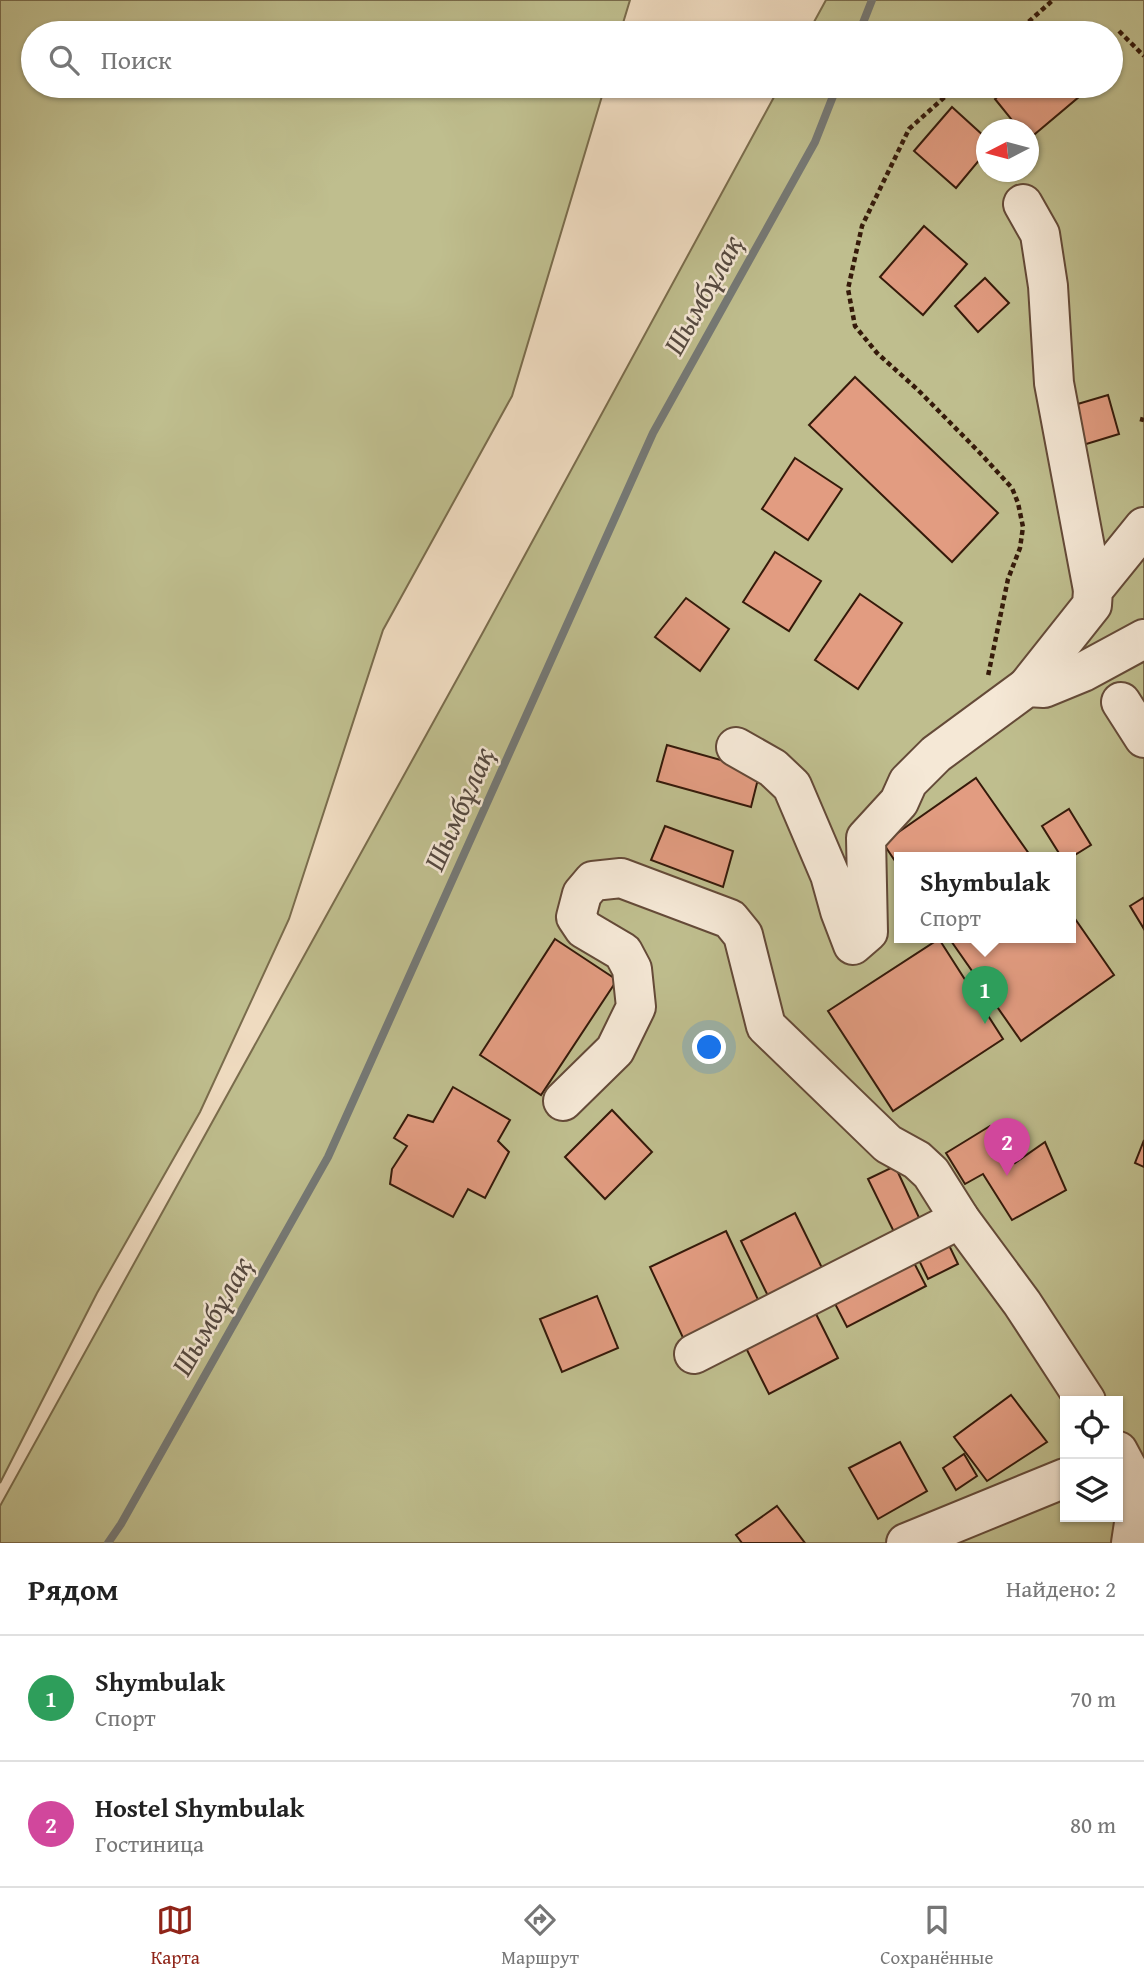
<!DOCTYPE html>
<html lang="ru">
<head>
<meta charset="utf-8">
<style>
	body { margin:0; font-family:"Gentium Book Plus",serif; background:#f6f6f6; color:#222 }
	.controls { position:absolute; right:21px; bottom:21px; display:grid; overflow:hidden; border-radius:0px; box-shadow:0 2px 5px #0004 }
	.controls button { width:63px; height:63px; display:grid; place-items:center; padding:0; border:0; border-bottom:2px solid #e0e0e0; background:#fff; color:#222; font:35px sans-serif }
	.compass { position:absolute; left:976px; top:119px; width:63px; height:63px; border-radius:50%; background:#fff; box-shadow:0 2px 5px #0004; rotate:264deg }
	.you { position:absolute; left:710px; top:1048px; width:24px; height:24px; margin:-18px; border:5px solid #fff; border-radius:50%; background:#1a73e8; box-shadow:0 0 0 10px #1a73e833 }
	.badge { display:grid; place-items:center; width:46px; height:46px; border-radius:50%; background:#8f2418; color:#fff; font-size:23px; font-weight:700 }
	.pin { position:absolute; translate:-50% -58px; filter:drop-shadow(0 2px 4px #0008) }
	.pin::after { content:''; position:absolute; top:37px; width:24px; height:21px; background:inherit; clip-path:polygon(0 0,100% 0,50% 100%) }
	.popup { position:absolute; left:894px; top:852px; width:182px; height:91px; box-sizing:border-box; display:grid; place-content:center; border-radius:0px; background:#fff; filter:drop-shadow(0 2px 5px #0005); font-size:23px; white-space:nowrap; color:#767676 }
	.popup b { font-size:26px; color:#222 }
	.popup::after { content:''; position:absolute; left:50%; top:100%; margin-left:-14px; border:14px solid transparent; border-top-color:#fff }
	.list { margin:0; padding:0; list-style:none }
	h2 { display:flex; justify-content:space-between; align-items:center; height:91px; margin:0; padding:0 28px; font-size:30px }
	h2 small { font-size:23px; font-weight:400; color:#767676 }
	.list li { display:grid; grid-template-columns:46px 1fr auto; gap:21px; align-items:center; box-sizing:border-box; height:126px; padding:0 28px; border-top:2px solid #e0e0e0 }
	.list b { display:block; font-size:26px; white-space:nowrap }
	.list p { margin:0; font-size:23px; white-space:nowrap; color:#767676 }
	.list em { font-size:23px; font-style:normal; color:#767676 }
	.icon { flex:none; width:38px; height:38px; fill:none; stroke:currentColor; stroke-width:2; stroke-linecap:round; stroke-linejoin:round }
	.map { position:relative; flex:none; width:1144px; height:1543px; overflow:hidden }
	.search { position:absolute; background:#fff; box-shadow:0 2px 5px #0004; left:21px; right:21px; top:21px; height:77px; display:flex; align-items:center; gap:18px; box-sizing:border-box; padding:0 24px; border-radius:38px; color:#767676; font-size:26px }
	.sheet { height:343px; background:#fff }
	nav { display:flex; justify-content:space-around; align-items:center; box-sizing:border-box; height:98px; border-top:2px solid #e0e0e0; background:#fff; font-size:19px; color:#767676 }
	nav a { display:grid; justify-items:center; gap:4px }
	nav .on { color:#8f2418 }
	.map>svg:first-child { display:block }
	.green { fill:#bfbe8e; stroke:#7a6c4c; stroke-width:2; fill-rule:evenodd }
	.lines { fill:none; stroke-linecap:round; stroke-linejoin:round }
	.stream { stroke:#757976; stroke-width:8 }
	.building { fill:#e29c81; stroke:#351a0a; stroke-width:2 }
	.minor-casing { stroke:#644a38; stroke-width:42 }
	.path { stroke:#351a0a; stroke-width:4.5; stroke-dasharray:5 3.5; stroke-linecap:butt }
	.minor { stroke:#f5e8d6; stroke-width:38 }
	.labels { text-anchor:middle; stroke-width:5; stroke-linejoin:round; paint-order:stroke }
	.water-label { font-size:30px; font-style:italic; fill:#554940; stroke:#f5e8d6 }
</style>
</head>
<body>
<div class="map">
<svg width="1144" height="1543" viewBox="0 0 1144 1543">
	<rect width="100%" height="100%" fill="#efdbc0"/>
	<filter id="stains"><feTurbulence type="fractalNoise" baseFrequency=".00286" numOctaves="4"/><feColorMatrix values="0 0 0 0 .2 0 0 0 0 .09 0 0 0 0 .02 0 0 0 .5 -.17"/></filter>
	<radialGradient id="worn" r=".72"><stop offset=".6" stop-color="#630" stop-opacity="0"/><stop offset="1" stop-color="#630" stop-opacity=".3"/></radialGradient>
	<!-- green -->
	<g class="green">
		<path d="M0,0H630L620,33H33V86H605L512,396L383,630L289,919L200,1112L97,1293L0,1483Z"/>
		<path d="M826,0H1144V1543H0V1506L482,634L780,86H1111V33H808ZM986,130H1028V172H986ZM899,858H1071V938H899ZM1065,1401H1118V1517H1065Z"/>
	</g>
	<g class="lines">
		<!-- stream -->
		<g class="stream">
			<path d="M859,33L872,0"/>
			<path d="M108,1543L121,1524L328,1157L653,433L815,142L837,86"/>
		</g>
	</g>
	<!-- building -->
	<g class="building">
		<path d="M1010,86H1072L1080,96L1029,139L1028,130H1020L995,99Z"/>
		<path d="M952,107L986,138V152L956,188L914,151Z"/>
		<path d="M924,226L967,264L923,315L880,277Z"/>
		<path d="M985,278L1009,303L978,332L955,306Z"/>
		<path d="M855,377L998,513L952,562L809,425Z"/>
		<path d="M1108,395L1119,434L1083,445L1071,406Z"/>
		<path d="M795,458L842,489L808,540L762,509Z"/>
		<path d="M775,552L821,581L789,631L743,602Z"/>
		<path d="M860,594L902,623L858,689L815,660Z"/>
		<path d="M686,598L729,629L700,671L655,637Z"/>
		<path d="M667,745L760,771L751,807L657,781Z"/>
		<path d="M976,778L1032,858H899V867L883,843Z"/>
		<path d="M1069,809L1091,845L1070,858H1062L1042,826Z"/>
		<path d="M665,826L733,851L723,887L651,860Z"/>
		<path d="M1143,898L1144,900V929L1130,906Z"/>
		<path d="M1071,913L1114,975L1021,1041L949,938H1071Z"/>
		<path d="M555,939L617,980L541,1095L480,1055Z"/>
		<path d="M939,939L1003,1039L893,1111L828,1011Z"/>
		<path d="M453,1087L510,1120L498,1141L509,1152L485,1198L468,1189L453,1217L390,1184L392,1169L407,1146L394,1138L408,1115L433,1122Z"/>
		<path d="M612,1110L652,1152L605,1199L565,1157Z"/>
		<path d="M990,1126L1015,1163L1045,1142L1066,1190L1012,1220L983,1174L965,1184L946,1153Z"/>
		<path d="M1144,1140V1167L1135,1163Z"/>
		<path d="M895,1166L922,1224L896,1236L868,1179Z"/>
		<path d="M795,1213L826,1276L772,1304L741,1241Z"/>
		<path d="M726,1231L761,1306L685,1342L650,1267Z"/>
		<path d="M947,1241L958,1264L928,1279L917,1256Z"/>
		<path d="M911,1257L926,1286L847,1327L832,1298Z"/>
		<path d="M597,1296L618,1348L562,1372L540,1319Z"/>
		<path d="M813,1308L838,1358L769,1394L744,1344Z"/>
		<path d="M1011,1395L1047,1442L987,1481L954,1437Z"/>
		<path d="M900,1442L927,1491L878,1519L849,1468Z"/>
		<path d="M964,1454L977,1476L956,1490L943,1468Z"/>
		<path d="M777,1506L805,1543H742L736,1535Z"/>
	</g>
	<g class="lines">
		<defs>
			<g id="minor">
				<path d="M1023,204L1040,234L1048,286L1054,383L1093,590"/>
				<path d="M1027,687L1092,605L1093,590L1144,527"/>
				<path d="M1121,702L1144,738"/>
				<path d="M736,747L773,768L792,786L830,875L840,911L853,945L868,932L866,838L899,802L908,782L936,754L1027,687L1044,688L1083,672L1144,639"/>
				<path d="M563,1101L615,1050L636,1007L632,969L623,952L584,929L576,917L582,894L593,881L621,878L730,919L743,935L766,1026L888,1144L917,1160L931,1173L960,1219L1022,1303L1086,1401"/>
				<path d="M694,1354L960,1219"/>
				<path d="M1118,1451L1139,1490L1131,1543"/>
				<path d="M906,1543L1065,1478"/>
			</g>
		</defs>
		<!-- minor casing -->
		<use href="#minor" class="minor-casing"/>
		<!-- path -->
		<g class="path">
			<path d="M1119,31L1144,56"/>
			<path d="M1016,33L1053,0"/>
			<path d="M957,86L909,129L862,226L848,289L855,326L877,353L918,390L980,453L1012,488L1018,503L1023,527L1020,548L1008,579L988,676"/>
			<path d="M1140,419L1144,420"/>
		</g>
		<!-- minor -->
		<use href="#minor" class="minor"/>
	</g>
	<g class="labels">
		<!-- water labels -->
		<g class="water-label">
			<text transform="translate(703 295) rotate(-61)" y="10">Шымбұлақ</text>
			<text transform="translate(459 809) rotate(-66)" y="10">Шымбұлақ</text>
			<text transform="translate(212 1316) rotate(-60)" y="10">Шымбұлақ</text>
		</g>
	</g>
	<rect width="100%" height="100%" filter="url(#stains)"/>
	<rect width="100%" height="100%" fill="url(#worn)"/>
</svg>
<div class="controls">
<button><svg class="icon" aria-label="locate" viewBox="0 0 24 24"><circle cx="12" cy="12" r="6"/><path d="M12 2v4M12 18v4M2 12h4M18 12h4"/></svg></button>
<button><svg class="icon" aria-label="layers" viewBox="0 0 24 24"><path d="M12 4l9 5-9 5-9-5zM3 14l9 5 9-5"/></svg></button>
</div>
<svg class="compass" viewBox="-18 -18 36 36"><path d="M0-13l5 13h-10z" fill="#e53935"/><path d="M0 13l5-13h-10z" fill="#767676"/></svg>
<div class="you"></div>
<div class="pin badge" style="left:985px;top:1024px;background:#2e9e5b">1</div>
<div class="popup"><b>Shymbulak</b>Спорт</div>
<div class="pin badge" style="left:1007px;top:1176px;background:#d1479c">2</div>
<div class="search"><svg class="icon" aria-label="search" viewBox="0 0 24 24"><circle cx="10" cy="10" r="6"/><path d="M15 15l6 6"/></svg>Поиск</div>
</div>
<section class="sheet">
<h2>Рядом<small>Найдено: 2</small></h2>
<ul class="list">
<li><span class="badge" style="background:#2e9e5b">1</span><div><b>Shymbulak</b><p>Спорт</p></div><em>70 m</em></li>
<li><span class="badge" style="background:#d1479c">2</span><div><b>Hostel Shymbulak</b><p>Гостиница</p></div><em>80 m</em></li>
</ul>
</section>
<nav>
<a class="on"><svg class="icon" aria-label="map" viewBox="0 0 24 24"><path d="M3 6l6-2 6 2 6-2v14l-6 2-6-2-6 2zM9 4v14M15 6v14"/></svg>Карта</a>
<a><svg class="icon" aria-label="directions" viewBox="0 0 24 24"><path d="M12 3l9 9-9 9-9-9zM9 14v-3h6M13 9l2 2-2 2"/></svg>Маршрут</a>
<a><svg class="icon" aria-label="saved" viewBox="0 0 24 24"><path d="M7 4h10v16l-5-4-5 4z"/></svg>Сохранённые</a>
</nav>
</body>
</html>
